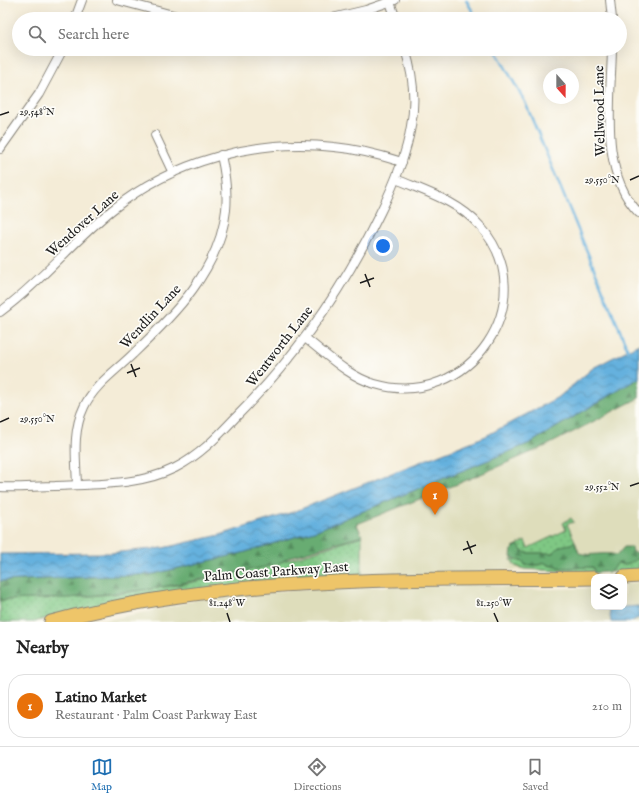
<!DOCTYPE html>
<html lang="en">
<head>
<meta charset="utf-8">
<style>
	body { margin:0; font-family:"IM FELL English",serif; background:#f2f2f2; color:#222 }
	.controls { position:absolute; right:12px; bottom:12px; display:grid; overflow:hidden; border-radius:8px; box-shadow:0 4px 16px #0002 }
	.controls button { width:36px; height:36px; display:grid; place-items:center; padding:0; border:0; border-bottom:1px solid #e0e0e0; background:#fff; color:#222; font:20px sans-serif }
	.compass { position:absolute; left:543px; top:68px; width:36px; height:36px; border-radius:50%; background:#fff; box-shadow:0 4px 16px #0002; rotate:159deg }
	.you { position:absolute; left:383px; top:246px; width:14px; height:14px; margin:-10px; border:3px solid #fff; border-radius:50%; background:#1a73e8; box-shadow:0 0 0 6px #1a73e833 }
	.badge { display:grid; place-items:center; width:26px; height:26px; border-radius:50%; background:#1f6fb2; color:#fff; font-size:13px; font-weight:700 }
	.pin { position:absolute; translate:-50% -33px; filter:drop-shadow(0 1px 2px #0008) }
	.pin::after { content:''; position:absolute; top:21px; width:14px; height:12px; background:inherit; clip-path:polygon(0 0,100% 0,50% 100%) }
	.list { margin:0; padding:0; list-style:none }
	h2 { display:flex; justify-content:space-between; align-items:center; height:52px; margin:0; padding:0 16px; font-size:17px }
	h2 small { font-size:13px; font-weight:400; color:#767676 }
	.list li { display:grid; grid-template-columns:26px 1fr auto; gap:12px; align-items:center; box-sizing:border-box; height:64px; margin:0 8px 8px; padding:0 8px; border:1px solid #e0e0e0; border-radius:16px }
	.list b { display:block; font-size:15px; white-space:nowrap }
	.list p { margin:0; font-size:13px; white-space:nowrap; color:#767676 }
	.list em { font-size:13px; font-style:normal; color:#767676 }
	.icon { flex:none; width:22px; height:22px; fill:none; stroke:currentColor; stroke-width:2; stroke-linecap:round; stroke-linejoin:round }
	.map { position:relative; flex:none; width:639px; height:622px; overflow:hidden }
	.search { position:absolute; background:#fff; box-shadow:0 4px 16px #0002; left:12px; right:12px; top:12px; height:44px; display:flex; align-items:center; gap:10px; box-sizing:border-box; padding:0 14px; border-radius:22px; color:#767676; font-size:15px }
	.sheet { height:124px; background:#fff }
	nav { display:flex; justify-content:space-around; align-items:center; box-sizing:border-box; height:56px; border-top:1px solid #e0e0e0; background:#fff; font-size:11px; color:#767676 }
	nav a { display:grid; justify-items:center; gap:2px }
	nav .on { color:#1f6fb2 }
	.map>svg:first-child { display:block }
	.built { fill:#deddbb }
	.green { fill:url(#green-dots); stroke:#4e7250 }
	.forest { fill:url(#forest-firs); stroke:#426447 }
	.water { fill:url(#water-waves); stroke:#40667d }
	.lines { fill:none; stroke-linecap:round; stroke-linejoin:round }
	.stream { stroke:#65b1de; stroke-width:2.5 }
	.minor-casing { stroke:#88847a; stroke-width:10 }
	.primary-casing { stroke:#88847a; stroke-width:15 }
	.minor { stroke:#fff; stroke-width:8 }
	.primary { stroke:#eec569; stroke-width:13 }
	.ticks { fill:none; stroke:#1c1c1c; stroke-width:1.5 }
	.labels { text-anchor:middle; stroke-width:3.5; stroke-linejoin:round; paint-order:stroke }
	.street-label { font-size:14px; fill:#1c1c1c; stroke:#fdfcf7 }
	.ticks-label { font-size:10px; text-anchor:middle; fill:#1c1c1c; stroke:#fdfcf7; stroke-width:3.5; stroke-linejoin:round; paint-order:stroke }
</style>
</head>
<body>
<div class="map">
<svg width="639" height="622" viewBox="0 0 639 622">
	<defs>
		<pattern id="green-dots" width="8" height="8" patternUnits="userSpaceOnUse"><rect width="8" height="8" fill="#7fc884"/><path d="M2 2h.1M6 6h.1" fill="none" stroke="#6dab71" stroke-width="1.8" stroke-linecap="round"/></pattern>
		<pattern id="forest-firs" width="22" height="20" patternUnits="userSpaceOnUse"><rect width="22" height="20" fill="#67ac72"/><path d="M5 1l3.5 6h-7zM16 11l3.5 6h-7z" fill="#548b5d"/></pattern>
		<pattern id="water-waves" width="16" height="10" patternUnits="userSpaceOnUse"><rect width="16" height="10" fill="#65b1de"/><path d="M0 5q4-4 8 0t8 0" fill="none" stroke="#528fb3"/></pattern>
	</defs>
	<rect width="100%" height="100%" fill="#fdfcf7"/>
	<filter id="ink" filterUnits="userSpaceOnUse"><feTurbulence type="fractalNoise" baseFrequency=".025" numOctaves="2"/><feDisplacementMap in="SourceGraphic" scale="8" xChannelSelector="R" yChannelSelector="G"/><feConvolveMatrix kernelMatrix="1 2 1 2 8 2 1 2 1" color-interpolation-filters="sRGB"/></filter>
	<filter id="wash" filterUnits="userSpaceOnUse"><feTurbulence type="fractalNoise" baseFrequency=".012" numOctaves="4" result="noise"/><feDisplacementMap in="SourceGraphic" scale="16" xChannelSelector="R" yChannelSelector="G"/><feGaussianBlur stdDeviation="0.9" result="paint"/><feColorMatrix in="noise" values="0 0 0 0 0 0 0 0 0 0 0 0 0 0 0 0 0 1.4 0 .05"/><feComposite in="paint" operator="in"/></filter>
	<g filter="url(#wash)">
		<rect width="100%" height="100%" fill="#f4ecd7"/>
		<!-- built -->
		<g class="built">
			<path d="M639,398V571L582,573L524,569L451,575L362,577V536L356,524L460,483L546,446Z"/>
			<path d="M639,582V622H97L170,607L199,599L315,588L488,584L519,590L594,588V607H624V583Z"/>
		</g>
		<!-- green -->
		<g class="green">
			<path d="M571,518L574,522L567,524L575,541L571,544L565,545L554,553H527L523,552L518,545L513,547L525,541L528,548L566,530L563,523Z"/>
			<path d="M362,536V577L66,613L34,622H0V600C50,599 101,597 151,589C222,579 294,560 362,536Z"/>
			<path d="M639,558V571L610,572L618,563L625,565Z"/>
			<path d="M511,559L525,562V565H539L543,562C557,571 577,567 593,567L594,573L524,569L515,566Z"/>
		</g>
		<!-- forest -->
		<g class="forest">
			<path d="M639,378V398L546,446L460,483L357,524L362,536L290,557L279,563L270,566L152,589L70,598L0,600V581L153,574L242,553L317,530L530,443Z"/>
			<path d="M575,541L579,553C593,557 602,551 617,555L624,547H632L633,552L638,553L639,558L625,565L618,563L610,572L594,573L593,567C577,567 557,571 543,562L539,565H525L524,562L511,557L512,549L518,545L523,552L527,553H553L560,546L571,544Z"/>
		</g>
		<!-- water -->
		<g class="water">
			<path d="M639,344V378L530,443L317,530L242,553L153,574L0,581V554L110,553L163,548L220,535L293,512L486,436L560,396L593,368Z"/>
			<path d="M639,606V618L629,622H611L609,610L612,608Z"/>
		</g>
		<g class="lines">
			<!-- stream -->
			<g class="stream">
				<path d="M466,0L477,19"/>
				<path d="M495,49L525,102L628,350"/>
			</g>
		</g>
	</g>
	<g filter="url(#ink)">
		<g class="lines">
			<defs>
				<g id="minor">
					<path d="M117,0L188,19"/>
					<path d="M610,0L612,19"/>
					<path d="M390,2L396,19"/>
					<path d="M75,19L82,0"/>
					<path d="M328,19L366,10L395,0"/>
					<path d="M612,49C611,102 599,172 639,213"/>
					<path d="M155,135L173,173"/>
					<path d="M0,149L39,94L63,49"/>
					<path d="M0,312C41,282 72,242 112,210C173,161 256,138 334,147C357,149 380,155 402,162"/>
					<path d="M305,338C326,354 349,377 375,384C469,412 546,299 480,226C458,201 426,192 396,179"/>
					<path d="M77,485C76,458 72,432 84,407C94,385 116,371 133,354C174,315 220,269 226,210C228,191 225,173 221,155"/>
					<path d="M0,487C18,488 37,486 55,486C94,484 139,486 175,468C199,456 217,437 235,418C294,359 344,288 380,213C394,185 406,157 411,126C416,100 413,74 405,49"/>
				</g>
				<g id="primary">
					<path d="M624,577L639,576"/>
					<path d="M51,622C230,574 411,580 594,578"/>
				</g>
			</defs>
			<!-- minor casing -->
			<use href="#minor" class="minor-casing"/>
			<!-- primary casing -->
			<use href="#primary" class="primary-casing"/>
			<!-- minor -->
			<use href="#minor" class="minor"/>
			<!-- primary -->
			<use href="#primary" class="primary"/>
		</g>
	</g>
	<!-- ticks -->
	<path class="ticks" d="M0,115L9,112M630,180L639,176M365,274L370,287M360,283L374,278M131,364L136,377M127,373L140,368M0,422L9,418M630,486L639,483M467,541L472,554M463,550L476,545M227,613L230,622M494,613L498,622"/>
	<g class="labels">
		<!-- street labels -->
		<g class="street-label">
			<text transform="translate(599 111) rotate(-91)" y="5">Wellwood Lane</text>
			<text transform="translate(82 223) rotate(-42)" y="5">Wendover Lane</text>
			<text transform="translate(150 316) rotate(-47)" y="5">Wendlin Lane</text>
			<text transform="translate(279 346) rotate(-52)" y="5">Wentworth Lane</text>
			<text transform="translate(276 571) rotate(-4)" y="5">Palm Coast Parkway East</text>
		</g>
	</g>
	<g class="ticks-label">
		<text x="37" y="115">29.548°N</text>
		<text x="602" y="183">29.550°N</text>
		<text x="37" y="422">29.550°N</text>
		<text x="602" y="490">29.552°N</text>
		<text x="227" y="606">81.248°W</text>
		<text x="494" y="606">81.250°W</text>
	</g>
</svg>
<div class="controls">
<button><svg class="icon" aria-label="layers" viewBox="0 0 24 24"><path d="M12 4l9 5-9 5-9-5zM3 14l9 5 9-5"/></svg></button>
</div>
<svg class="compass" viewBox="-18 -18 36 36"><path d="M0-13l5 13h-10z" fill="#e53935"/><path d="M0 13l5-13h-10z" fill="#767676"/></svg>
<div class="you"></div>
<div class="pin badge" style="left:435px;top:515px;background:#e8710a">1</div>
<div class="search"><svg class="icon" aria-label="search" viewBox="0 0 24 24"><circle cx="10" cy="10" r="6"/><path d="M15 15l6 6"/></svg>Search here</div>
</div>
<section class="sheet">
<h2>Nearby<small></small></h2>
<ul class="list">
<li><span class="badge" style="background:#e8710a">1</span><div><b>Latino Market</b><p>Restaurant · Palm Coast Parkway East</p></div><em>210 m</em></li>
</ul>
</section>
<nav>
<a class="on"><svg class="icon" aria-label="map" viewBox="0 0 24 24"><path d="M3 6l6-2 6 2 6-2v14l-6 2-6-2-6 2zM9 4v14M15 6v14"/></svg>Map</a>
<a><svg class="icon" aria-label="directions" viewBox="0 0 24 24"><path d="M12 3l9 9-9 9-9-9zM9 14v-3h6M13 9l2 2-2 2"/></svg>Directions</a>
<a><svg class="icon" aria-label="saved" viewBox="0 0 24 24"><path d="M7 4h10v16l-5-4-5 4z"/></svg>Saved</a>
</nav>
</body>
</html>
